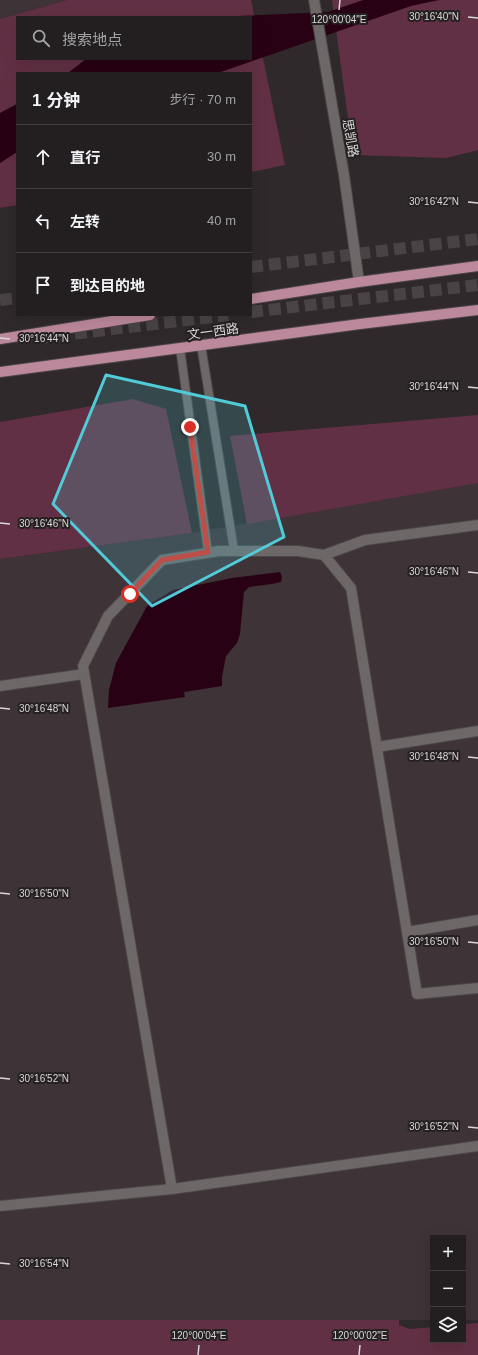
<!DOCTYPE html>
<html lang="zh">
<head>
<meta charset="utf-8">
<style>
	body { margin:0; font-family:Helvetica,"Noto Sans SC",sans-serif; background:#2b2729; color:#f1f3f6 }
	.controls { position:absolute; right:12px; bottom:12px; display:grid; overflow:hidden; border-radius:0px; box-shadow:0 4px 16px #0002 }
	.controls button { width:36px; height:36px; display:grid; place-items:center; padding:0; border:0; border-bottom:1px solid #403d3e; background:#231f20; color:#f1f3f6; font:20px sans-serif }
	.stop { position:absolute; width:12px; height:12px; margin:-9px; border:3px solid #d93025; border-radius:50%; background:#fff }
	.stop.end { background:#d93025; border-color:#fff; box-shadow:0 1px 4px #0008 }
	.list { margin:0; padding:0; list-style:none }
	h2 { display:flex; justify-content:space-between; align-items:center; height:52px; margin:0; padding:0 16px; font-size:17px }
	h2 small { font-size:13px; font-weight:400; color:#a3a2a5 }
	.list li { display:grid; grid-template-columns:26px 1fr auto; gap:12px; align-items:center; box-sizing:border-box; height:64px; padding:0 16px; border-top:1px solid #403d3e }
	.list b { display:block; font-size:15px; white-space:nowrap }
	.list em { font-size:13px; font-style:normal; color:#a3a2a5 }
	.icon { flex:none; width:22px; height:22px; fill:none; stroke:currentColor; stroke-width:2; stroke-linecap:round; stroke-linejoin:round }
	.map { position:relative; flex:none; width:478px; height:1355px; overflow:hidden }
	.search { position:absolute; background:#231f20; box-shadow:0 4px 16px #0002; left:16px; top:16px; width:236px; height:44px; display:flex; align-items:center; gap:10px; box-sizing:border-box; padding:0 14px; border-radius:0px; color:#a3a2a5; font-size:15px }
	.panel { position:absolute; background:#231f20; box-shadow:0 4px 16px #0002; left:16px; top:72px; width:236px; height:244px; border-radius:0px }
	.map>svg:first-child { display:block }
	.built { fill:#3e3337 }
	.green { fill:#623044 }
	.water { fill:#280214 }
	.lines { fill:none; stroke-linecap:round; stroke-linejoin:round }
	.highway-tunnel { stroke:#494345; stroke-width:12; stroke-dasharray:12 6; stroke-linecap:butt }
	.lane-casing { stroke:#4a4547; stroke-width:10 }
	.street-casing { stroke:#4a4547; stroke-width:12 }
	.secondary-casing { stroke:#4a4547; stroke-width:12 }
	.primary-casing { stroke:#4a4547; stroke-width:12 }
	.lane { stroke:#6d6768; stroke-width:8 }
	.street { stroke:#6d6768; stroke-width:10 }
	.secondary { stroke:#6d6768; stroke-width:10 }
	.primary { stroke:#bc889b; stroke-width:10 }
	.route { stroke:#d93025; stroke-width:5 }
	.marked { fill:#52cbd9; fill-opacity:0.2; stroke:#52cbd9; stroke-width:3; stroke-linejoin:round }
	.ticks { fill:none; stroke:#dad6d7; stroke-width:1.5 }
	.labels { text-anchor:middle; stroke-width:4; stroke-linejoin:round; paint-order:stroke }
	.street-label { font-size:13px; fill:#dad6d7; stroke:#252021 }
	.ticks-label { font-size:10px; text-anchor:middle; fill:#dad6d7; stroke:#252021; stroke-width:4; stroke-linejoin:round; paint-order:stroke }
</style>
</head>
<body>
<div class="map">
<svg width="478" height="1355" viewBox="0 0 478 1355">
	<rect width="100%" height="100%" fill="#2f292b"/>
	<!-- built -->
	<g class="built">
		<path d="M0,0H67L0,19Z"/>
		<path d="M478,483V1320H463V1238H433V1320H0V559L192,533Z"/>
	</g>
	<!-- green -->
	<g class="green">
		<path d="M67,0H251L285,165L251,172V73H200L251,59V17H17V59H86L68,73H17V104L0,113V19Z"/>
		<path d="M332,0H478V150L446,158L353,155Z"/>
		<path d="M17,152V205L0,208V163Z"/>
		<path d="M133,399L166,409L192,533L0,559V422Z"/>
		<path d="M478,415V483L247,524L230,436Z"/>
		<path d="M0,1320H399V1325L410,1329L433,1327V1340H463V1324L478,1323V1355H0Z"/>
	</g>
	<!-- water -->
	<g class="water">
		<path d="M363,0H439L411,6L218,73H68L86,59H251V17H213L328,12Z"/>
		<path d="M17,104V152L0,163V113Z"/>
		<path d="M280,572L282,577L281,582L272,584L249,587L244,592L240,634L237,643L226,656L222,677V686L184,692L185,697L108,708L109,690L116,663L147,606L173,590L232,578Z"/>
	</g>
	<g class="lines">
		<!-- highway-tunnel -->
		<g class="highway-tunnel">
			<path d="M251,267L478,239"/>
			<path d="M0,300L17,298"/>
			<path d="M251,312L478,285"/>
			<path d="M39,338L228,315"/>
		</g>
		<defs>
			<g id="lane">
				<path d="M201,345L234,550"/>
				<path d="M180,348L208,552"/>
			</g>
			<g id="street">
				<path d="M324,555L365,540L478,525"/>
				<path d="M0,686L84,674"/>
				<path d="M377,747L478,731"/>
				<path d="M407,932L478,920"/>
				<path d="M478,988L417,994L351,588L324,555L298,551H219L162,560L108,616L83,666L172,1189L478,1146"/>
				<path d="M0,1206L172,1189"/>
			</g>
			<path id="secondary" d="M314,0L344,175L359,282"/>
			<g id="primary">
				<path d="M251,299L359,282L478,266"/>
				<path d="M0,339L150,315"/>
				<path d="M0,372L360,324L478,310"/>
			</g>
		</defs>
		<!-- lane casing -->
		<use href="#lane" class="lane-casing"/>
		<!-- street casing -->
		<use href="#street" class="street-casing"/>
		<!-- secondary casing -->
		<use href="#secondary" class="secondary-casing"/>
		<!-- primary casing -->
		<use href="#primary" class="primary-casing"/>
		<!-- lane -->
		<use href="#lane" class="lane"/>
		<!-- street -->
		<use href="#street" class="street"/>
		<!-- secondary -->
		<use href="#secondary" class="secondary"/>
		<!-- primary -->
		<use href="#primary" class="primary"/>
	</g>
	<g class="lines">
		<!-- route -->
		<path class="route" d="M130,594L162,560L208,552L190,427"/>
	</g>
	<!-- marked area -->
	<path class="marked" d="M106,375L245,406L284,537L152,606L53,504Z"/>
	<!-- ticks -->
	<path class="ticks" d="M339,10L340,0M468,17L478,18M468,202L478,203M0,338L10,339M468,387L478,388M0,523L10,524M468,572L478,573M0,708L10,709M468,757L478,758M0,893L10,894M468,942L478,943M0,1078L10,1079M468,1127L478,1128M0,1263L10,1264M198,1355L199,1345M359,1355L360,1345"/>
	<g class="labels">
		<!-- street labels -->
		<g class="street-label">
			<text transform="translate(351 138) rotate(80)" y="5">思凯路</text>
			<text transform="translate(213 331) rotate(-8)" y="5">文一西路</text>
		</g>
	</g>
	<g class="ticks-label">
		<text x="434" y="20">30°16'40"N</text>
		<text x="339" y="23">120°00'04"E</text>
		<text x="434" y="205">30°16'42"N</text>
		<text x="44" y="342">30°16'44"N</text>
		<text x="434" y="390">30°16'44"N</text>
		<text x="44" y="527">30°16'46"N</text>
		<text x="434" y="575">30°16'46"N</text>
		<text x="44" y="712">30°16'48"N</text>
		<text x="434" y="760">30°16'48"N</text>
		<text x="44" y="897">30°16'50"N</text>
		<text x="434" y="945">30°16'50"N</text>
		<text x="44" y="1082">30°16'52"N</text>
		<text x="434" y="1130">30°16'52"N</text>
		<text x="44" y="1267">30°16'54"N</text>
		<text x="199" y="1339">120°00'04"E</text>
		<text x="360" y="1339">120°00'02"E</text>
	</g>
</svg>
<div class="controls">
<button>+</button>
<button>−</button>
<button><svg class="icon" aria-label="layers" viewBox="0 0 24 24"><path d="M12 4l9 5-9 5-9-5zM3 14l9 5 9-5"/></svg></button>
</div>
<div class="stop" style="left:130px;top:594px"></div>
<div class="stop end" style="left:190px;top:427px"></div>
<div class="search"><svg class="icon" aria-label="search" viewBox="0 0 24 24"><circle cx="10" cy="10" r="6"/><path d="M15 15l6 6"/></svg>搜索地点</div>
<section class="panel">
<h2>1 分钟<small>步行 · 70 m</small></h2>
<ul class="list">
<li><svg class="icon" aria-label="ahead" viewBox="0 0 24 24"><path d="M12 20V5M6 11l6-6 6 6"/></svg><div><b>直行</b></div><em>30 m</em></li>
<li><svg class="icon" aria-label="left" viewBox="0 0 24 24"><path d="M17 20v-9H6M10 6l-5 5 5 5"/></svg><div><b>左转</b></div><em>40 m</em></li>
<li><svg class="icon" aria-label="arrive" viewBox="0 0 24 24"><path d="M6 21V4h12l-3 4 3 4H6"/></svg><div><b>到达目的地</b></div></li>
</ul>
</section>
</div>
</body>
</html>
